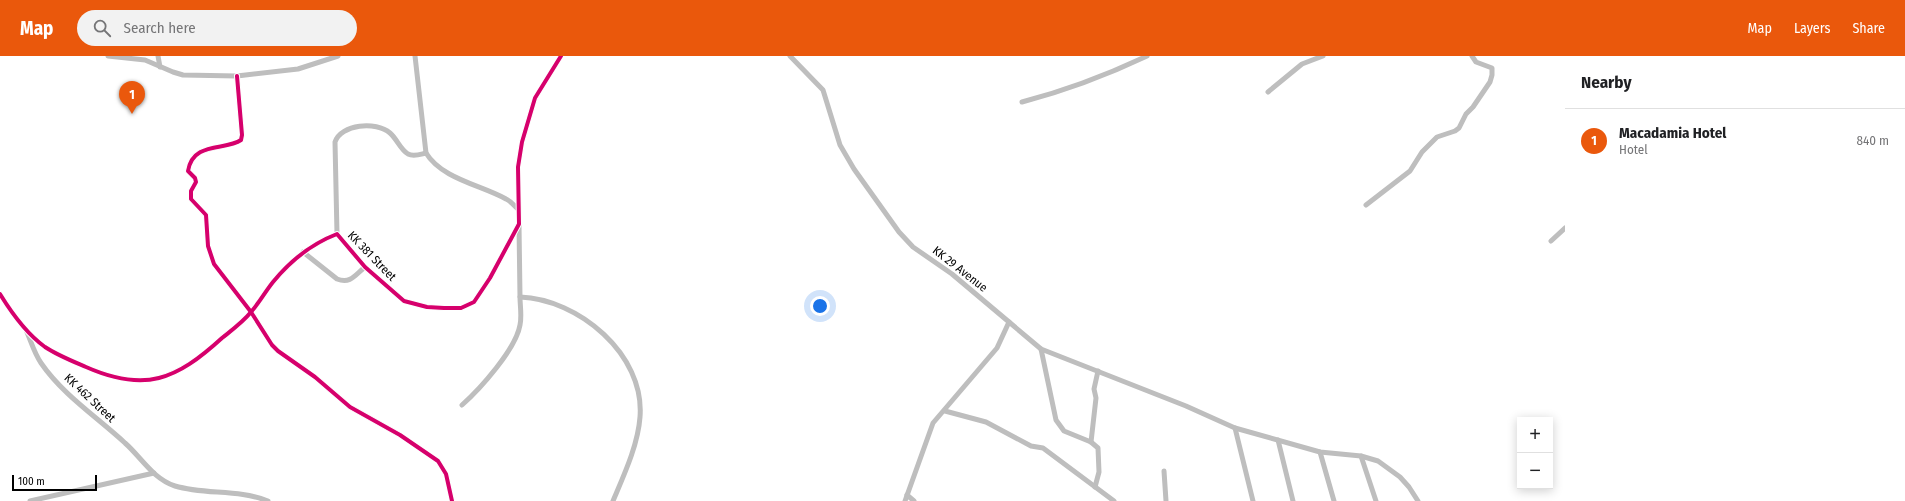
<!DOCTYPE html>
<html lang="en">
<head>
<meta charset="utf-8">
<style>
	body { margin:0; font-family:"Fira Sans Condensed",sans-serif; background:#f2f2f2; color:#202124 }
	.controls { position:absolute; right:12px; bottom:12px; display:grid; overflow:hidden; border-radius:0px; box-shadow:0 2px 10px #0003 }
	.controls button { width:36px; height:36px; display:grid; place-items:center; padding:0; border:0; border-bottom:1px solid #e0e0e0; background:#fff; color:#202124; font:20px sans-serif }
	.scale { position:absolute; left:12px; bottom:10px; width:85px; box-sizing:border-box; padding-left:4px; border:2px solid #000; border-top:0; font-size:11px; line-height:14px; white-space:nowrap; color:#000; -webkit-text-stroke:3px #fff; paint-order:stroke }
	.you { position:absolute; left:820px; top:250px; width:14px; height:14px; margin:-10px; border:3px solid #fff; border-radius:50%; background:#1a73e8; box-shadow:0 0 0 6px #1a73e833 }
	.badge { display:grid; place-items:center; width:26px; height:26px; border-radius:50%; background:#ea580c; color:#fff; font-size:13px; font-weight:700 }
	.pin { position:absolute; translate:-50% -33px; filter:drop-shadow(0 1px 2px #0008) }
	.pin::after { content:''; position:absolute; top:21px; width:14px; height:12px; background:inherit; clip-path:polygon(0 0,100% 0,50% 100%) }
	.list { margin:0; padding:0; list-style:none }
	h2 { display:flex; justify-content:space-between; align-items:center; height:52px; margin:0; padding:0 16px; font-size:17px }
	h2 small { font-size:13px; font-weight:400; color:#757577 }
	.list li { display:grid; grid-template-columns:26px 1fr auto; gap:12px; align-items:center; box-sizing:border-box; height:64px; padding:0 16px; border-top:1px solid #e0e0e0 }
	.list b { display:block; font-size:15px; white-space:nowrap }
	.list p { margin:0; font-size:13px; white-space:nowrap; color:#757577 }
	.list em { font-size:13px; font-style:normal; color:#757577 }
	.icon { flex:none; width:22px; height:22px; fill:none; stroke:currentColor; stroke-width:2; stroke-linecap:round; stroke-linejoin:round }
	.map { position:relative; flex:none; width:1565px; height:445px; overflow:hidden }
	header { display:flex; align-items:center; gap:24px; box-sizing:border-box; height:56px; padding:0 20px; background:#ea580c; color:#fff }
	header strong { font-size:19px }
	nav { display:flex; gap:22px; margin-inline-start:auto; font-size:14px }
	.search { width:280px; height:36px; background:#f2f2f2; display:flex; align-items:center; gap:10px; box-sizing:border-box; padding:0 14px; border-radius:22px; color:#757577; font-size:15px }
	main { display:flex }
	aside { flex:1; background:#fff }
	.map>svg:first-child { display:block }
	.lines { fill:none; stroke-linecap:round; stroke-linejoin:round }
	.street { stroke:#bebebe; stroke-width:5 }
	.cycleway-casing { stroke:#fff; stroke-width:6 }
	.cycleway { stroke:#d6006c; stroke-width:4 }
	.labels { text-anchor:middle; stroke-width:3; stroke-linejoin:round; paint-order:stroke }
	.street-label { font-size:12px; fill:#000; stroke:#fff }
</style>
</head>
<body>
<header>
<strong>Map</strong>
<div class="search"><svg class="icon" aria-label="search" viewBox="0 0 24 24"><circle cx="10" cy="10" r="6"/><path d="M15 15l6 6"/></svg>Search here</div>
<nav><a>Map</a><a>Layers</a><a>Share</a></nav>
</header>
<main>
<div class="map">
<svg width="1565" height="445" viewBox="0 0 1565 445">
	<rect width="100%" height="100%" fill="#fff"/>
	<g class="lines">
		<!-- street -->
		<g class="street">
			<path d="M108,0L145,4L173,16L183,19L237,20L298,13L338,0"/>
			<path d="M158,0L160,11"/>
			<path d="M415,0L426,97"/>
			<path d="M790,0L823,34L840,89L854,113L899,176L913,191L952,218L1009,266L997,292L933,367L905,445"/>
			<path d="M237,20L242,79L241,84C225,95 193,85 188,115L195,122L196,126L191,135V143L206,159L208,190L214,208L251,256L272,289L278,295L315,321L350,351L400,379L438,405L446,418L452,445"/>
			<path d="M1268,36L1302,8L1323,0"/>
			<path d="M1022,46C1064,35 1107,19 1147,0"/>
			<path d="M1366,149L1410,115L1422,96L1437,81L1455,75L1459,72L1466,58L1473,51L1490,26L1492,19V12L1476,6L1472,0"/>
			<path d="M519,169L520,241C578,243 645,298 640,361C638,389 624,419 613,445"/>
			<path d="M337,178L335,86C341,68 376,65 390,77C397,83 400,93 408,98C414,101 421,98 426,97C442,123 481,129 506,143C511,145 514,150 518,153"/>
			<path d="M1551,185L1565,172"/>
			<path d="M303,196L337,223C351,228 355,219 365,211"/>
			<path d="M0,238C11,256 27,278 45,291C57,299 72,305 86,311C145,337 176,324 222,282C232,274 243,266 251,256C259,247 265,236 273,226C291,204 311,188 337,178L365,211L404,245L427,251L444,252H461L474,246L490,222L519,168L518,111L522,86L535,42L561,0"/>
			<path d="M1009,266L1041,293L1186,350L1235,372L1320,396L1361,400L1378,405L1400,421L1409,431L1418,445"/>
			<path d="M26,274C31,285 34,297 41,307C63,339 97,361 125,387C141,401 153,423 175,430C205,439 238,433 268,445"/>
			<path d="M1041,293L1056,364L1064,375L1091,386L1098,392L1099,416L1095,431"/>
			<path d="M462,349C480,333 516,293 520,269C522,260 520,250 520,241"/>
			<path d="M945,355L986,366L1031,390L1043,392L1114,445"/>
			<path d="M1235,372L1253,445"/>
			<path d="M1278,384L1293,445"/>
			<path d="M1091,386L1096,342L1094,333L1098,315"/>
			<path d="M1320,396L1334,445"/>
			<path d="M1361,400L1376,445"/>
			<path d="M1164,415L1166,445"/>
			<path d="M907,439L914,445"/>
			<path d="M30,445L154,417"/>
		</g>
		<defs>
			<g id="cycleway">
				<path d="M237,20L242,79L241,84C225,95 193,85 188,115L195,122L196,126L191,135V143L206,159L208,190L214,208L251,256L272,289L278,295L315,321L350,351L400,379L438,405L446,418L452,445"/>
				<path d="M0,238C11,256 27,278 45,291C57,299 72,305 86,311C145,337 176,324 222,282C232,274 243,266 251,256C259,247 265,236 273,226C291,204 311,188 337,178L365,211L404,245L427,251L444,252H461L474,246L490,222L519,168L518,111L522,86L535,42L561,0"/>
			</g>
		</defs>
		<!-- cycleway casing -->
		<use href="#cycleway" class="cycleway-casing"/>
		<!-- cycleway -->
		<use href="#cycleway" class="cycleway"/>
	</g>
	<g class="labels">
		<!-- street labels -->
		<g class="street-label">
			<text transform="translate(372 200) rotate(46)" y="4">KK 381 Street</text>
			<text transform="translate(960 213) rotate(38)" y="4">KK 29 Avenue</text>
			<text transform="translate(90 342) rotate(43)" y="4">KK 462 Street</text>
		</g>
	</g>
</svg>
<div class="controls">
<button>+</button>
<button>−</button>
</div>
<div class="scale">100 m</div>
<div class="you"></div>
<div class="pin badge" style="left:132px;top:58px">1</div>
</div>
<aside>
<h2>Nearby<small></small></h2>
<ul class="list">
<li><span class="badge">1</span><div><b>Macadamia Hotel</b><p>Hotel</p></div><em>840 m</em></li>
</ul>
</aside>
</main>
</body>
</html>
